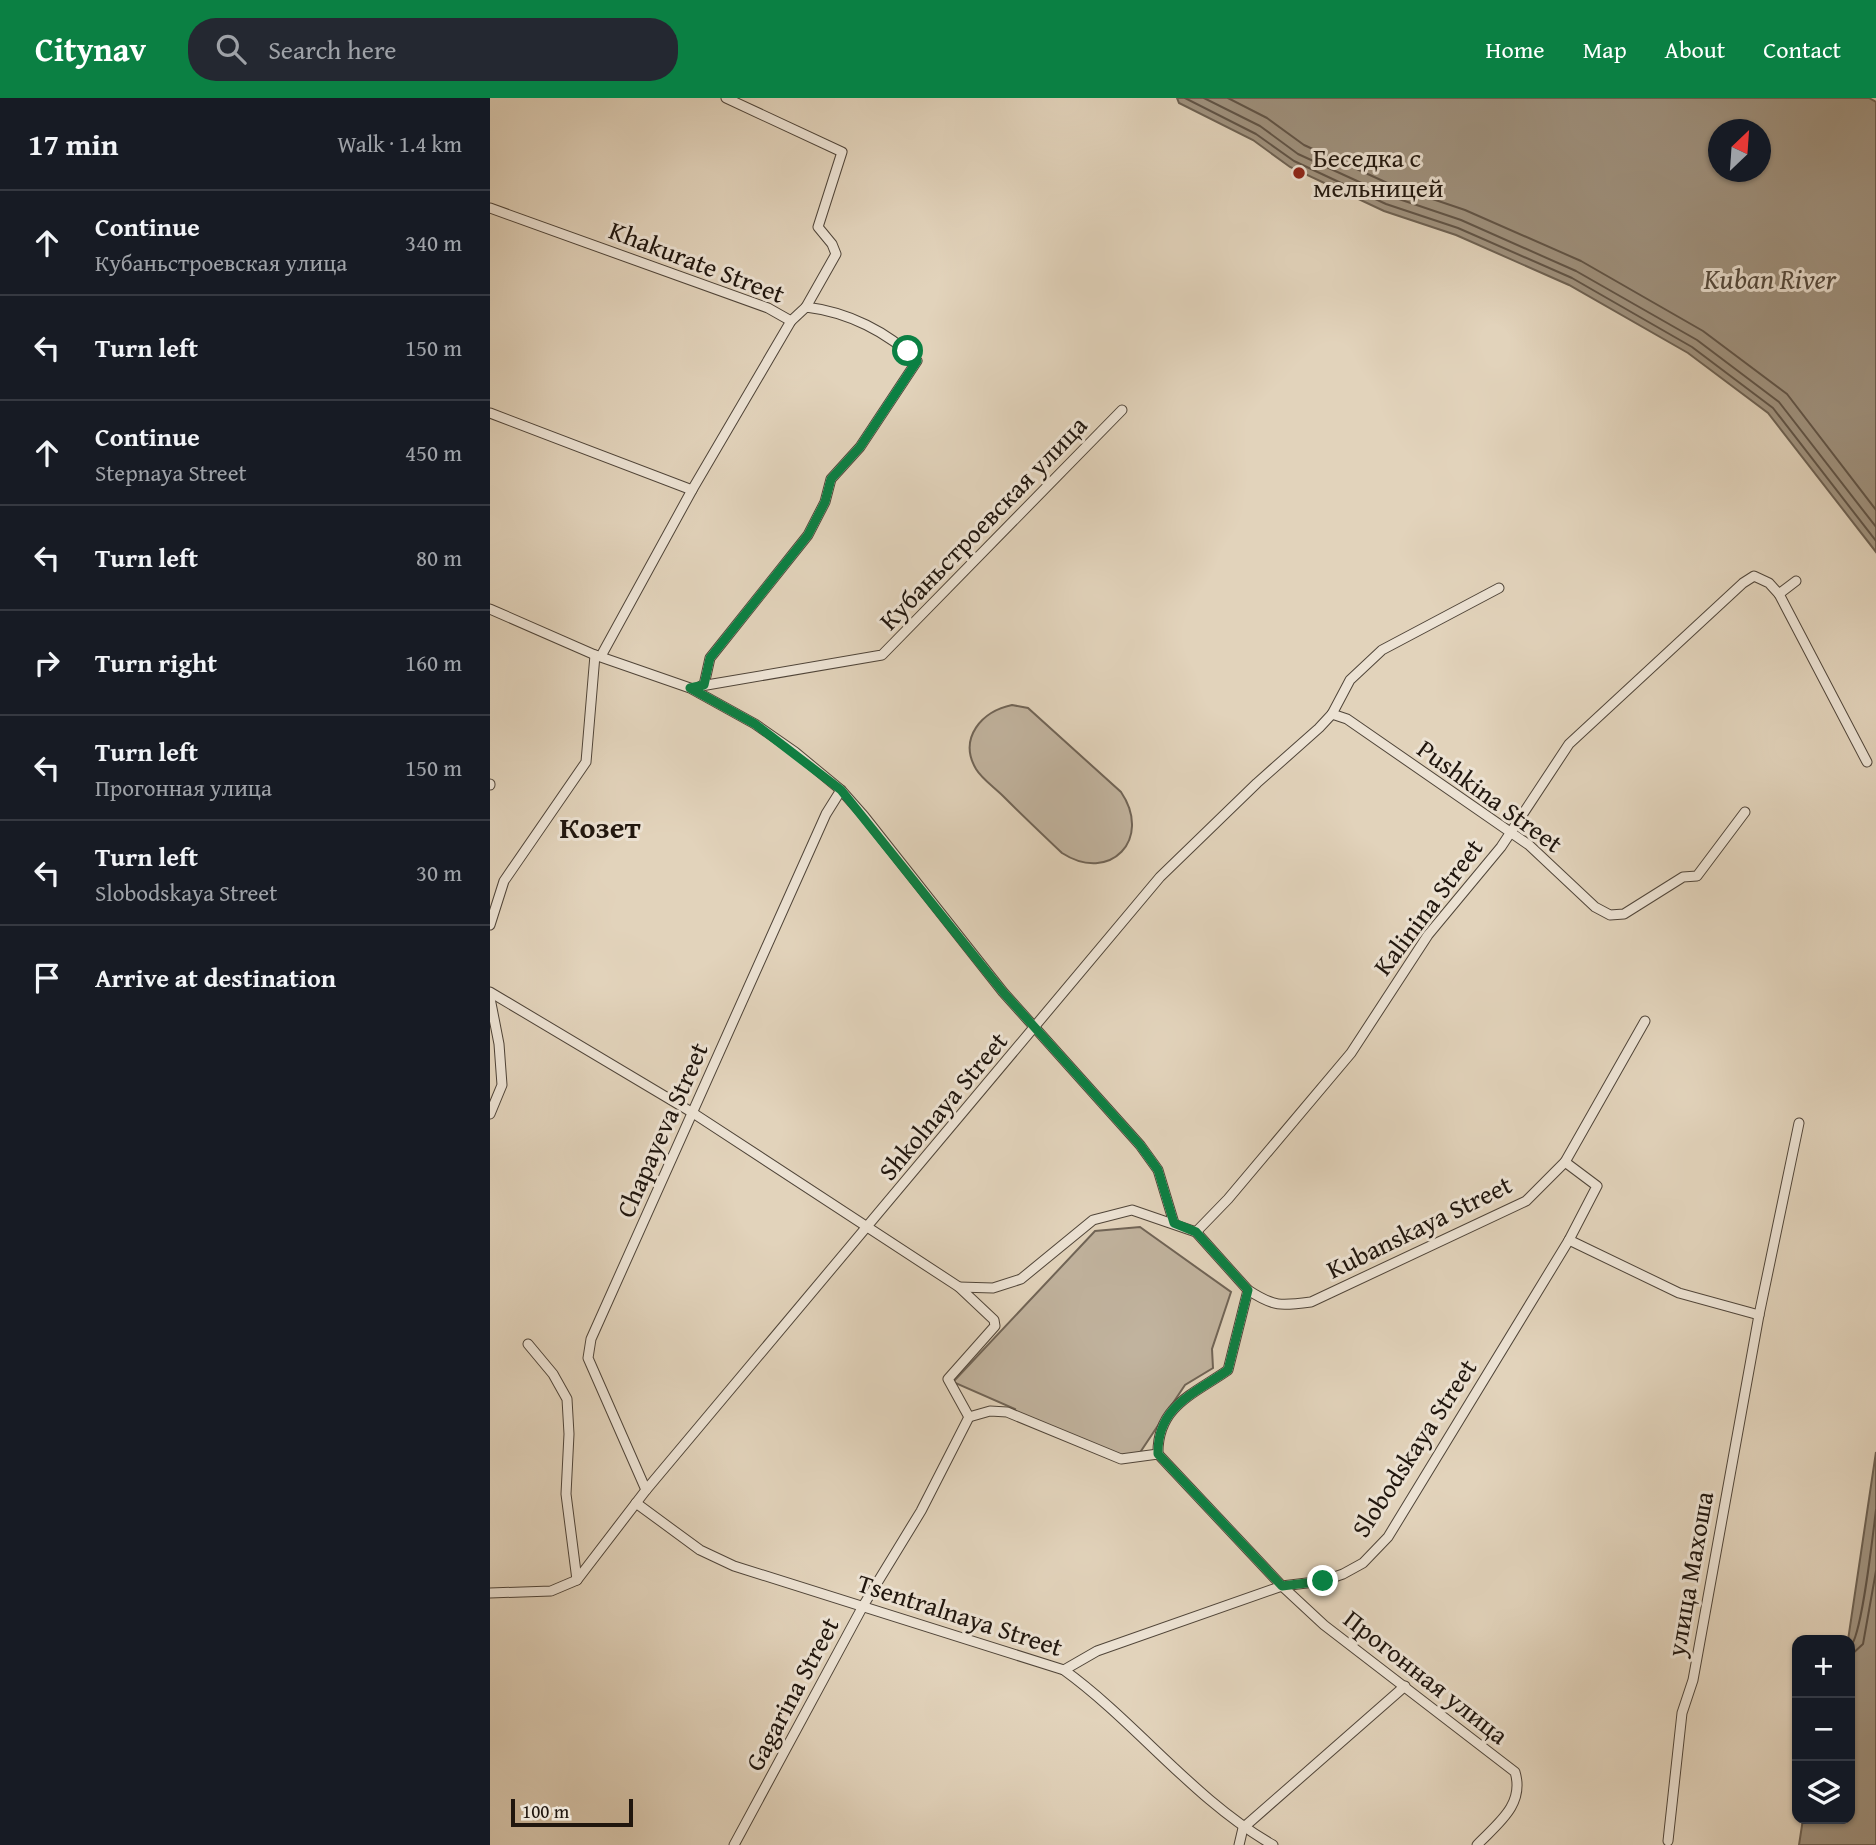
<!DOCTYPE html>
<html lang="en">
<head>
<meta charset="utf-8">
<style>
	body { margin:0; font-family:"Gentium Book Plus",serif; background:#242831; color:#f1f3f6 }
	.controls { position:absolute; right:21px; bottom:21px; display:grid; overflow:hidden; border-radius:14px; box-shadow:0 2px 5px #0004 }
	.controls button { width:63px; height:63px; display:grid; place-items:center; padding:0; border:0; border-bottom:2px solid #363941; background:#171b24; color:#f1f3f6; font:35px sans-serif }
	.compass { position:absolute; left:1218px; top:21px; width:63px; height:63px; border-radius:50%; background:#171b24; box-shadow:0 2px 5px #0004; rotate:25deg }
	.scale { position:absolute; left:21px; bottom:18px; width:122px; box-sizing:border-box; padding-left:7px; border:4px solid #20160e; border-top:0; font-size:19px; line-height:24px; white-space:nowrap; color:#20160e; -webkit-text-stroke:5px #ece2d3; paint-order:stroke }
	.stop { position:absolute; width:21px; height:21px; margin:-16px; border:5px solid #0b8043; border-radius:50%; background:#fff }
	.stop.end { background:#0b8043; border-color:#fff; box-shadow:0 2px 7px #0008 }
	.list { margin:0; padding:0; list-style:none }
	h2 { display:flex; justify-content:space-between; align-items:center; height:91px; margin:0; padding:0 28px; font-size:30px }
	h2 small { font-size:23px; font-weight:400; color:#9ea1a6 }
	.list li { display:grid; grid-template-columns:46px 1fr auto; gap:21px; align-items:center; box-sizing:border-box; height:105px; padding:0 28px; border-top:2px solid #363941 }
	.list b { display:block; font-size:26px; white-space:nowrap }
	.list p { margin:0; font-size:23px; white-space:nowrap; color:#9ea1a6 }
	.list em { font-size:23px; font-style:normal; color:#9ea1a6 }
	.icon { flex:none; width:38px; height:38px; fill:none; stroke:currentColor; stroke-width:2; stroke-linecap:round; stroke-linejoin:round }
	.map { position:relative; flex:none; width:1386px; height:1747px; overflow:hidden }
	header { display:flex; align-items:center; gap:42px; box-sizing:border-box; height:98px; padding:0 35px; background:#0b8043; color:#fff }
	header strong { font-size:33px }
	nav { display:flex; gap:38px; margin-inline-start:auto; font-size:24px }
	.search { width:490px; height:63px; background:#242831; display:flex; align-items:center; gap:18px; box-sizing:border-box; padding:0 24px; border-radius:28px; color:#9ea1a6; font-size:26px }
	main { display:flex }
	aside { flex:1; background:#171b24 }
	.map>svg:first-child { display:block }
	.green { fill:#c1b39e; stroke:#706456; stroke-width:2 }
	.water { fill:#a09380; stroke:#6d6152; stroke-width:2; fill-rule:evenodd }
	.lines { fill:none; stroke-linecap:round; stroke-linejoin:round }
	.shore { stroke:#605447; stroke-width:2 }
	.minor-casing { stroke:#504539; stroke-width:11 }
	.minor { stroke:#ece2d3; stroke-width:9 }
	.route { stroke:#0b8043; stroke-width:9 }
	.poi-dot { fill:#8f2418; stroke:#ece2d3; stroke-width:2.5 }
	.labels { text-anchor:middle; stroke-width:6; stroke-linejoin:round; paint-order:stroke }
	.poi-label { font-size:26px; fill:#20160e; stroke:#ece2d3; text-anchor:start }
	.street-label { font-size:26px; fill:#20160e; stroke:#ece2d3 }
	.water-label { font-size:28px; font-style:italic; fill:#53483c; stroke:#ece2d3 }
	.quarter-label { font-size:30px; font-weight:bold; fill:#20160e; stroke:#ece2d3 }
</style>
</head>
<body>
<header>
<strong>Citynav</strong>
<div class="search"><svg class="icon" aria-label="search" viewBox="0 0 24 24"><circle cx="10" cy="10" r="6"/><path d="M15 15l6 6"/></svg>Search here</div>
<nav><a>Home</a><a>Map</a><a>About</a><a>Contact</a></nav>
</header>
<main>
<aside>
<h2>17 min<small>Walk · 1.4 km</small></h2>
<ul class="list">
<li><svg class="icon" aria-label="ahead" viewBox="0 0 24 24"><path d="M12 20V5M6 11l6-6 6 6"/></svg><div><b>Continue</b><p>Кубаньстроевская улица</p></div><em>340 m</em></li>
<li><svg class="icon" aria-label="left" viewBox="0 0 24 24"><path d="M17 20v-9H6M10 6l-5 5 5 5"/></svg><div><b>Turn left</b></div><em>150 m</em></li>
<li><svg class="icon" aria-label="ahead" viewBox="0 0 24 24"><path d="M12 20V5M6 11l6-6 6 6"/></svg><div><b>Continue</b><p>Stepnaya Street</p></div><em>450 m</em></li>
<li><svg class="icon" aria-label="left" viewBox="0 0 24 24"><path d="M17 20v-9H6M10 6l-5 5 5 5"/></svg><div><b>Turn left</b></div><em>80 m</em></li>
<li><svg class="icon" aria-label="right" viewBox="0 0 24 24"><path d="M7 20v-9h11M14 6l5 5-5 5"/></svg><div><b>Turn right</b></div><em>160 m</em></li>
<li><svg class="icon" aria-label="left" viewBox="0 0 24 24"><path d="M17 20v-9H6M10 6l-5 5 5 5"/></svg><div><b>Turn left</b><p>Прогонная улица</p></div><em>150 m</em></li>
<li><svg class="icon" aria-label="left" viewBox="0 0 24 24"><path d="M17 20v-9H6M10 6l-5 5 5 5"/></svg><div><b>Turn left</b><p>Slobodskaya Street</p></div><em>30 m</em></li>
<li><svg class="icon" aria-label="arrive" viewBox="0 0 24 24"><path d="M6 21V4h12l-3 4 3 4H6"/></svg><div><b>Arrive at destination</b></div></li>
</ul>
</aside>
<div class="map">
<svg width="1386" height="1747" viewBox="0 0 1386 1747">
	<rect width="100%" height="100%" fill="#e2d3bb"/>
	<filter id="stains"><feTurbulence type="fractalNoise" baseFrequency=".00286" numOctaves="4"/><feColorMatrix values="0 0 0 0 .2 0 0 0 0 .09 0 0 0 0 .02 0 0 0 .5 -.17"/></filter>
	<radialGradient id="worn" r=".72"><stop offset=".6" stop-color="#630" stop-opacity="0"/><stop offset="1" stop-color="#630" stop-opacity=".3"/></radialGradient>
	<!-- green -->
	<g class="green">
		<path d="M522,607L538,610L631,694C663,741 620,786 572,755C552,736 532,717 513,698C504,689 492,681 486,671C468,640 492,613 522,607Z"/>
		<path d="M650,1129L741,1194L722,1251L723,1270L695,1287L649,1356L638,1362L524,1314L525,1311L463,1284L605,1133Z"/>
	</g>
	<!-- water -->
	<g class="water">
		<path d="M687,0H1379L1386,4V454L1278,315L1198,255L1079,187L966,137L894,113L800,69L763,42L689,5ZM1228,32H1270V74H1228Z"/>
		<path d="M1386,1354V1747H1309L1313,1721H1360L1358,1542Z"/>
	</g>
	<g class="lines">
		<!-- shore -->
		<g class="shore">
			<path d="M695,0L766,36L804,63L896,106L968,130L1082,180L1202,249L1283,310L1386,443"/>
			<path d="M714,0L770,28L808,56L900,98L971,122L1086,173L1207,242L1289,304L1386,429"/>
			<path d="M738,0L777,20L814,47L904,88L975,112L1091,163L1213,233L1297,296L1386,412"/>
			<path d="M1360,1549C1372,1539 1383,1434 1386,1412"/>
			<path d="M1360,1558L1373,1546L1386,1473"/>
		</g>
		<defs>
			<g id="minor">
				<path d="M236,0L352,54L328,129L342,146L346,156L316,209"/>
				<path d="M0,110L278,210L301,223"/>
				<path d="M0,315L202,392"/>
				<path d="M1289,496L1377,664"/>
				<path d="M0,511L105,557L200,590L265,626L305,654L351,692L374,718L513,894L650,1047L668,1072L684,1125"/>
				<path d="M111,558L202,392L301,223L316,209C358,214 398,234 427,263L370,349L341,381L335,404L318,437L220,560L214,587"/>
				<path d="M211,588L392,557L632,312"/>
				<path d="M842,616L857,621L1039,747L1105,809L1120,817L1134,816L1193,779L1207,778L1255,714"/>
				<path d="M0,687V686"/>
				<path d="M0,827L14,783L96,664L105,557"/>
				<path d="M0,894L203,1015L469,1189L504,1222L505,1228L458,1281L479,1319"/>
				<path d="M0,900L9,946L12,987L0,1016"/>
				<path d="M706,1134L738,1101L861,955L938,837L1011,749L1079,646L1253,485L1264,478L1279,485L1289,496L1306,483"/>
				<path d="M1079,1142L1189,1195L1269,1217"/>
				<path d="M469,1189L503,1190L531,1181L603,1122L642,1112L706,1134L758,1192L738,1272C704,1296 667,1308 668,1356"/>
				<path d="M758,1192C784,1209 791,1208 821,1204L1036,1103L1075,1064L1155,923"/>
				<path d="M38,1246L63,1276L77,1301L79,1336L76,1396L87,1482"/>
				<path d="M479,1319L500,1313L517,1314L631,1361L668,1356L792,1488L834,1527L1025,1674C1035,1707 1007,1726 987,1747"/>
				<path d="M156,1392L98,1260L101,1241L336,716L351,692"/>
				<path d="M146,1405L210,1452L244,1468L574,1572C647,1625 704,1702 783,1747"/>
				<path d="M0,1495L61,1493L87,1482L156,1392L670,779L767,685L829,630L842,616L860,582L892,552L1009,490"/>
				<path d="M574,1572L607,1553L792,1488L833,1483L853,1476L873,1465L898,1439L1079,1142L1107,1088L1075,1064"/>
				<path d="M1178,1743L1192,1615L1203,1582L1269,1217L1309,1025"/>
				<path d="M244,1747L373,1508L431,1413L479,1319"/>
				<path d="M749,1747L753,1730L915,1588"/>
			</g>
		</defs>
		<!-- minor casing -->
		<use href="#minor" class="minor-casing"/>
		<!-- minor -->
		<use href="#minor" class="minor"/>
	</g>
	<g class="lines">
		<!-- route -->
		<path class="route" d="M418,253L427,263L370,349L341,381L335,404L318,437L220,560L214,587L200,590L265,626L351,692L513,894L650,1047L668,1072L684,1125L706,1134L758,1192L738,1272C704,1296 667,1308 668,1356L792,1488L833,1483"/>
	</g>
	<!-- markers -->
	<circle class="poi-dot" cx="809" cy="75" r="7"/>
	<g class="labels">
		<!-- poi labels -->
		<g class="poi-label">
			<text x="823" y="69">Беседка с<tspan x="823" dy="30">мельницей</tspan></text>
		</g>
		<!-- street labels -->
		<g class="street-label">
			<text transform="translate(207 164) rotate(21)" y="9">Khakurate Street</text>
			<text transform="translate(493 425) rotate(-46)" y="9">Кубаньстроевская улица</text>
			<text transform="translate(1000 698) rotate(36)" y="9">Pushkina Street</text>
			<text transform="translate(938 809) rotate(-53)" y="9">Kalinina Street</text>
			<text transform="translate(453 1008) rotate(-50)" y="9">Shkolnaya Street</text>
			<text transform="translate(172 1032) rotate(-66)" y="9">Chapayeva Street</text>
			<text transform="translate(929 1129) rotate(-26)" y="9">Kubanskaya Street</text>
			<text transform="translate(924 1350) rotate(-57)" y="9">Slobodskaya Street</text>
			<text transform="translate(1200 1476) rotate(-80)" y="9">улица Махоша</text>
			<text transform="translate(470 1517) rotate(18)" y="9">Tsentralnaya Street</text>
			<text transform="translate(936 1579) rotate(38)" y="9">Прогонная улица</text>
			<text transform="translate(302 1596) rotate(-62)" y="9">Gagarina Street</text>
		</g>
		<!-- water labels -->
		<g class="water-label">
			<text x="1280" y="191">Kuban River</text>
		</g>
		<!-- quarter labels -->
		<g class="quarter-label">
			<text x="110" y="740">Козет</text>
		</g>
	</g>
	<rect width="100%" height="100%" filter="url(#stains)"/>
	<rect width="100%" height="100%" fill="url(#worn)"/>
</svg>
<div class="controls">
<button>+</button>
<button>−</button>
<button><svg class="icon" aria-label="layers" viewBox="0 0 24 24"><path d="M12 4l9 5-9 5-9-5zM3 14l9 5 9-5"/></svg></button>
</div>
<svg class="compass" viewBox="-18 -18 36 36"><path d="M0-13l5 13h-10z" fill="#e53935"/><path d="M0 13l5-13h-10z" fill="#9ea1a6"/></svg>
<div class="scale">100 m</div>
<div class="stop" style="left:418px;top:253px"></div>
<div class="stop end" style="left:833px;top:1483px"></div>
</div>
</main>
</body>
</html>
